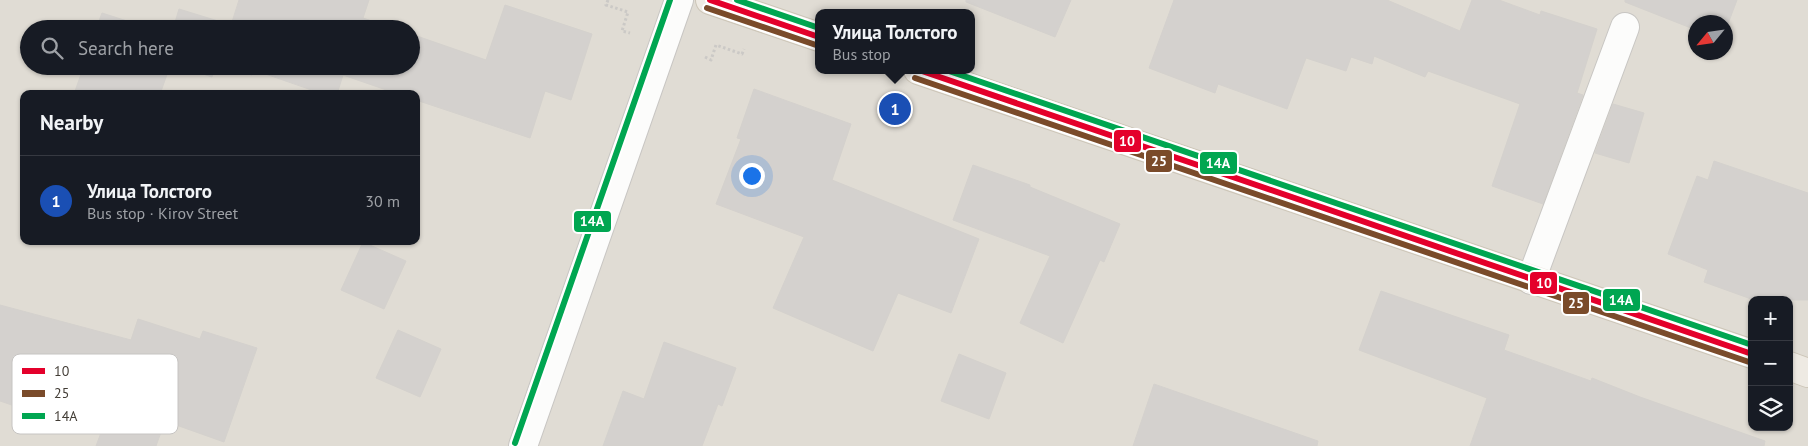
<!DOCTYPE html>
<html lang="en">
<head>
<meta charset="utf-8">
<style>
	body { margin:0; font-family:"PT Sans",sans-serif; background:#20242c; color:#f1f3f6 }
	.controls { position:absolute; right:15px; bottom:15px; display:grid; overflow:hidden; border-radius:10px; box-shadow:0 1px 4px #0004 }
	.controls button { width:45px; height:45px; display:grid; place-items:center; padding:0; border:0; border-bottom:1px solid #363941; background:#171b24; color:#f1f3f6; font:25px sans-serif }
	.compass { position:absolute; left:1688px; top:15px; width:45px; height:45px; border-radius:50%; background:#171b24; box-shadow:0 1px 4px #0004; rotate:241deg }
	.you { position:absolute; left:751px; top:175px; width:18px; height:18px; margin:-12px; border:4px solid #fff; border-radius:50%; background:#1a73e8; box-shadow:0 0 0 8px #1a73e833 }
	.badge { display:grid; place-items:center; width:32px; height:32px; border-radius:50%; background:#7d7873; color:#fff; font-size:16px; font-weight:700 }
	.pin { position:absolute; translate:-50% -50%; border:2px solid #fff; box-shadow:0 1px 5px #0006 }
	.popup { position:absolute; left:815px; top:9px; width:160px; height:65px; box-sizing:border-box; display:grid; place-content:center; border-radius:10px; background:#171b24; filter:drop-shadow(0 1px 4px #0005); font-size:16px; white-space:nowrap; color:#9ea1a6 }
	.popup b { font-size:19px; color:#f1f3f6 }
	.popup::after { content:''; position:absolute; left:50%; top:100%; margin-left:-10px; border:10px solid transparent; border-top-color:#171b24 }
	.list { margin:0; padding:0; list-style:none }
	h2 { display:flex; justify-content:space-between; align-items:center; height:65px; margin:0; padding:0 20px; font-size:21px }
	h2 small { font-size:16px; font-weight:400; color:#9ea1a6 }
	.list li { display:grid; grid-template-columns:32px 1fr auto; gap:15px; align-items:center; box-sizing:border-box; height:90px; padding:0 20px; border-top:1px solid #363941 }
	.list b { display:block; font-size:19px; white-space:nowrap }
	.list p { margin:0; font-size:16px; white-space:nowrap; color:#9ea1a6 }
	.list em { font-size:16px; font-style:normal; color:#9ea1a6 }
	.icon { flex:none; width:28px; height:28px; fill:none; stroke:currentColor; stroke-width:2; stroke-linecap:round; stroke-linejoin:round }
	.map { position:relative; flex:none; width:1808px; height:446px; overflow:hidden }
	.search { position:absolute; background:#171b24; box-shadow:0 1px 4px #0004; left:20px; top:20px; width:400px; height:55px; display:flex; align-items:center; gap:12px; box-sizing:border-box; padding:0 18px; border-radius:28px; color:#9ea1a6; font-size:19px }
	.panel { position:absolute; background:#171b24; box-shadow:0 1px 4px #0004; left:20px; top:90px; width:400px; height:155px; border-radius:10px }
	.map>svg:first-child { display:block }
	.residential { fill:#e0dcd4; fill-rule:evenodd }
	.building { fill:#d4d1ce; stroke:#d4d1cd }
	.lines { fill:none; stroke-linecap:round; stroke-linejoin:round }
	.minor-casing { stroke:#c8c6c3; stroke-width:30 }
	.major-casing { stroke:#ccc5b7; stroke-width:30 }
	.path { stroke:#cbc9c6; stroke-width:3; stroke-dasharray:2.5 2.5; stroke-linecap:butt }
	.minor { stroke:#fcfcfb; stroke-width:28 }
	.major { stroke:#eeeae3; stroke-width:28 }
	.bus-1-casing { stroke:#fff; stroke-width:10 }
	.bus-2-casing { stroke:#fff; stroke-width:10 }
	.bus-3-casing { stroke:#fff; stroke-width:10 }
	.bus-1 { stroke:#e4002b; stroke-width:6 }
	.bus-2 { stroke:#7a4b2a; stroke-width:6 }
	.bus-3 { stroke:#00a651; stroke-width:6 }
	.key { fill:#fff; stroke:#c6c4c2; stroke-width:1 }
	.key-label { font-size:14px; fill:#413b34 }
	.line-badge { stroke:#fff; stroke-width:2 }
	.badge-label { font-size:14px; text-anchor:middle; font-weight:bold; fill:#fff }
</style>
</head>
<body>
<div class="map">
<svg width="1808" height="446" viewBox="0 0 1808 446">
	<rect width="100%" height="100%" fill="#eceae7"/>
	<!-- residential -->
	<path class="residential" d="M0,0H1808V446H0ZM819,13H971V70H819ZM1696,22H1726V52H1696ZM29,29H411V66H29ZM24,94H416V241H24ZM1752,300H1789V427H1752Z"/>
	<!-- building -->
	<g class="building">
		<path d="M239,0H369L363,18L395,29H173L179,9L231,25Z"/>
		<path d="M966,0H1071L1055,37L966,2Z"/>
		<path d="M1174,0H1387L1460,31L1472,0H1499L1540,15L1541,11L1597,29L1577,93L1583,95L1543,204L1492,186L1520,104L1428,71L1425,77L1374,56L1372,64L1351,57L1346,71L1306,58L1287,109L1218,84L1215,93L1149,68Z"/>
		<path d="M1625,0H1737L1726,29V22H1696V30L1625,2Z"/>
		<path d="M505,5L592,34L571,100L545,91L530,138L416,100V94H398L343,75L337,94H323L254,70L252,75L224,66H411V34L486,60Z"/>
		<path d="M102,13L152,29H96Z"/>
		<path d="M84,66H170L160,94H74Z"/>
		<path d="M179,66H215L212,77Z"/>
		<path d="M754,89L851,124L832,180L979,239L951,313L898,293L873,351L773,308L804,237L716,204L741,139L737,138Z"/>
		<path d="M1613,104L1644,113L1629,163L1595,153Z"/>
		<path d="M1714,161L1808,193V300H1754L1704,282L1708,270L1668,254L1697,176L1708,180Z"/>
		<path d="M973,165L1030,185V187L1120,224L1104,262L1100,260L1063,343L1020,323L1050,256L953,220Z"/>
		<path d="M363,242L406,261L384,309L341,290Z"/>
		<path d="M1381,291L1509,335L1504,350L1591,381L1592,378L1640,397L1765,441L1764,446H1470L1487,398L1359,350Z"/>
		<path d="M0,305L131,340L138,319L200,339L203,331L257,348L224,442L165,421L156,446H96L102,430L38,412V414L0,401Z"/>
		<path d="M398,330L441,349L420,397L376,378Z"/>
		<path d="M664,342L736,368L722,406L718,404L702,446H603L623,391L644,399Z"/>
		<path d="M959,354L1006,373L989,419L941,401Z"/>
		<path d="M1154,384L1318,441L1317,446H1133Z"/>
	</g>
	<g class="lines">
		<defs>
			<g id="minor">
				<path d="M1531,280L1625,27"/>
				<path d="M523,446L679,0"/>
			</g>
			<g id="major">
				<path d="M710,0L819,37"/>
				<path d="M918,70L1752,354"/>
				<path d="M1789,366L1808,373"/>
			</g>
		</defs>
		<!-- minor casing -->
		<use href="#minor" class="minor-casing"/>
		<!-- major casing -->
		<use href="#major" class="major-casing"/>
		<!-- path -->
		<g class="path">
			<path d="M608,0L606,5L628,12L622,31L630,33"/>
			<path d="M705,57L711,60L716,45L742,54L744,49"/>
		</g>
		<!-- minor -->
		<use href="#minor" class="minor"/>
		<!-- major -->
		<use href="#major" class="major"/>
		<defs>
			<g id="bus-1">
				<path d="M710,0L819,37"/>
				<path d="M919,70L1752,354"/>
			</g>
			<g id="bus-2">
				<path d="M707,8L816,45"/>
				<path d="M915,78L1749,362"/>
			</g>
			<g id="bus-3">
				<path d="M737,0L819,28"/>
				<path d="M946,70L1752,345"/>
				<path d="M515,443L670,0"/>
			</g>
		</defs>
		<!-- bus-1 casing -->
		<use href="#bus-1" class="bus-1-casing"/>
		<!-- bus-2 casing -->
		<use href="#bus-2" class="bus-2-casing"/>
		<!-- bus-3 casing -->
		<use href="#bus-3" class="bus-3-casing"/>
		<!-- bus-1 -->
		<use href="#bus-1" class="bus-1"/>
		<!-- bus-2 -->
		<use href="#bus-2" class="bus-2"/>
		<!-- bus-3 -->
		<use href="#bus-3" class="bus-3"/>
	</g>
	<!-- legend -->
	<rect x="12" y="354" width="166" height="80" rx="8" class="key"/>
	<rect x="22" y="368" width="23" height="6" fill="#e4002b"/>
	<rect x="22" y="390" width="23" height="7" fill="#7a4b2a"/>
	<rect x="22" y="413" width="23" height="6" fill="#00a651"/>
	<g class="key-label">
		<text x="54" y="376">10</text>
		<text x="54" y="398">25</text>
		<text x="54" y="421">14А</text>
	</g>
	<g class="line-badge">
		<rect x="1113" y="129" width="29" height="24" rx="5" fill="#e4002b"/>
		<rect x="1145" y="149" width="28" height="24" rx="5" fill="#7a4b2a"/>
		<rect x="1199" y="151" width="39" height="24" rx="5" fill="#00a651"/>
		<rect x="573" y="210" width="39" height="23" rx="5" fill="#00a651"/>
		<rect x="1529" y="271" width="29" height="24" rx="5" fill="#e4002b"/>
		<rect x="1602" y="288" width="39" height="24" rx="5" fill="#00a651"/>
		<rect x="1562" y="291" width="28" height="24" rx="5" fill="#7a4b2a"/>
	</g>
	<g class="badge-label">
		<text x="1127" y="146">10</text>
		<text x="1159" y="166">25</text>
		<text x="1218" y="168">14А</text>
		<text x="592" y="226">14А</text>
		<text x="1544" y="288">10</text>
		<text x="1621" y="305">14А</text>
		<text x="1576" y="308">25</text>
	</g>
</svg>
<div class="controls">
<button>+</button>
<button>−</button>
<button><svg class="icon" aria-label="layers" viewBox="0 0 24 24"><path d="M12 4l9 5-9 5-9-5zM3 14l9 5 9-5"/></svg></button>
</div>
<svg class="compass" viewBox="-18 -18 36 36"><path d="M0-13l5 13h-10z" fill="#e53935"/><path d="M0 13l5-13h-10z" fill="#9ea1a6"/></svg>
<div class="you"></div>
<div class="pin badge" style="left:895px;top:109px;background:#1a4fb4">1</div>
<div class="popup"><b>Улица Толстого</b>Bus stop</div>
<div class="search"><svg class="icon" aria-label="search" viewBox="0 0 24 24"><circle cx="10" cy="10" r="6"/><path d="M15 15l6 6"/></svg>Search here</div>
<section class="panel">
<h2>Nearby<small></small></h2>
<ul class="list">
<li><span class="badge" style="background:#1a4fb4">1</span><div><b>Улица Толстого</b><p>Bus stop · Kirov Street</p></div><em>30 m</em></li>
</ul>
</section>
</div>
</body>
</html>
